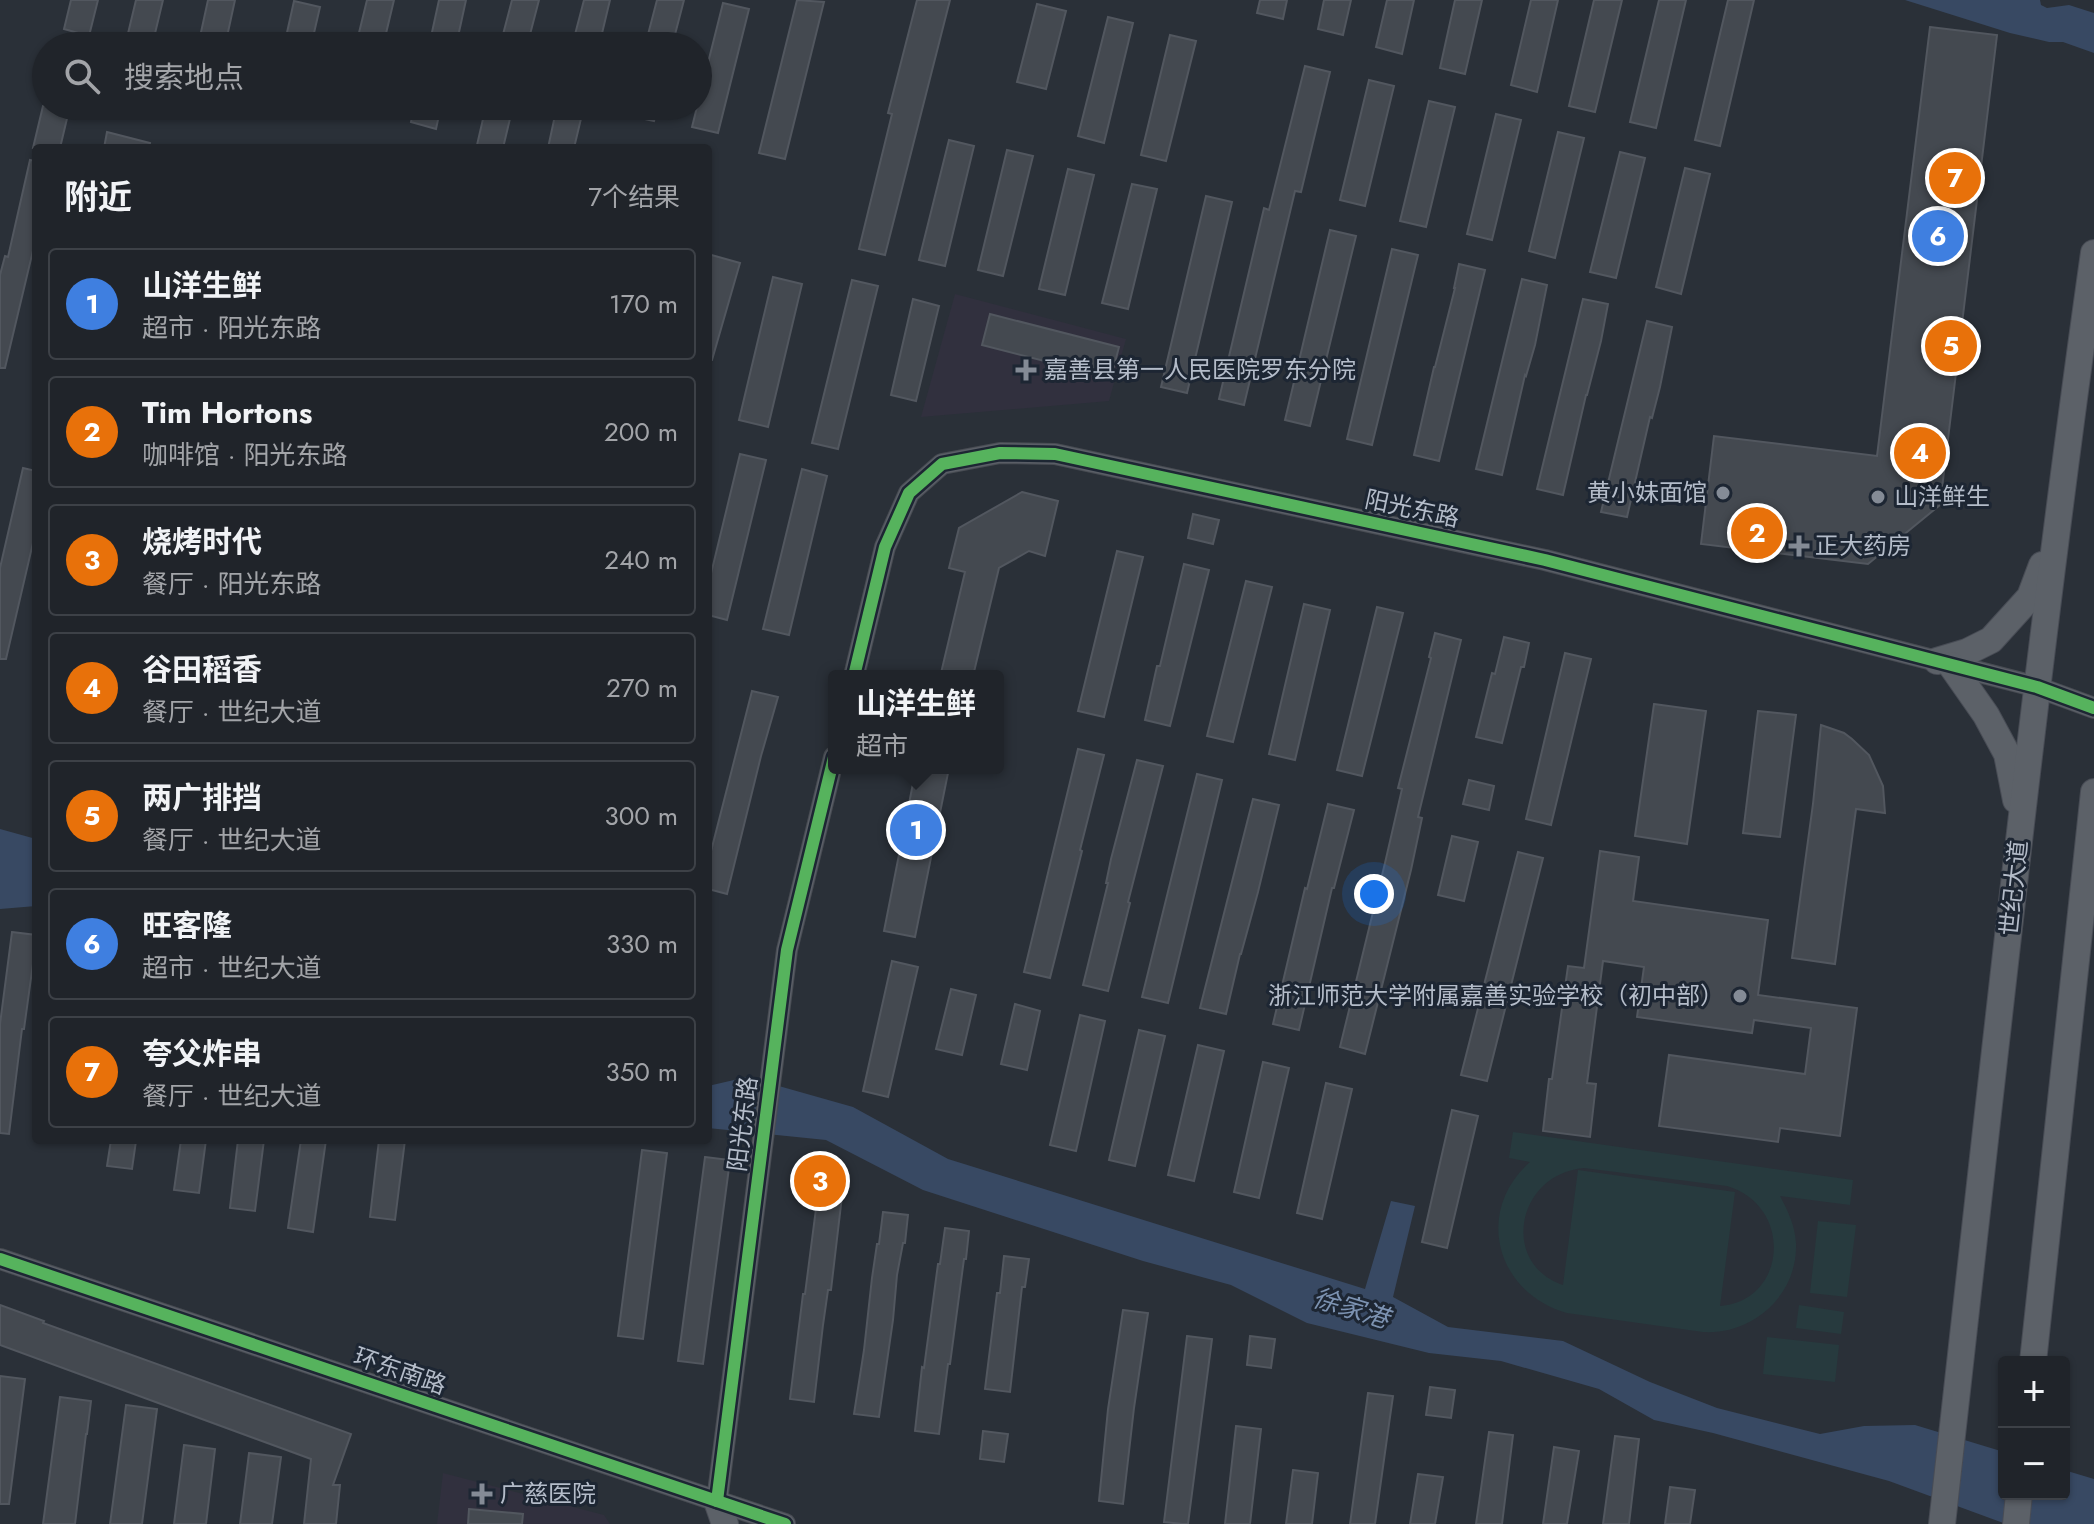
<!DOCTYPE html>
<html lang="zh">
<head>
<meta charset="utf-8">
<style>
	body { margin:0; font-family:Jost,"Noto Sans SC",sans-serif; background:#282c32; color:#f1f3f6 }
	.controls { position:absolute; right:24px; bottom:24px; display:grid; overflow:hidden; border-radius:8px; box-shadow:0 2px 6px #0004 }
	.controls button { width:72px; height:72px; display:grid; place-items:center; padding:0; border:0; border-bottom:2px solid #3d4147; background:#20242a; color:#f1f3f6; font:40px sans-serif }
	.you { position:absolute; left:1374px; top:894px; width:28px; height:28px; margin:-20px; border:6px solid #fff; border-radius:50%; background:#1a73e8; box-shadow:0 0 0 12px #1a73e833 }
	.badge { display:grid; place-items:center; width:52px; height:52px; border-radius:50%; background:#8c9099; color:#fff; font-size:26px; font-weight:700 }
	.pin { position:absolute; translate:-50% -50%; border:4px solid #fff; box-shadow:0 2px 8px #0006 }
	.popup { position:absolute; left:828px; top:670px; width:176px; height:104px; box-sizing:border-box; display:grid; place-content:center; border-radius:8px; background:#20242a; filter:drop-shadow(0 2px 6px #0005); font-size:26px; white-space:nowrap; color:#a2a4a8 }
	.popup b { font-size:30px; color:#f1f3f6 }
	.popup::after { content:''; position:absolute; left:50%; top:100%; margin-left:-16px; border:16px solid transparent; border-top-color:#20242a }
	.list { margin:0; padding:0; list-style:none }
	h2 { display:flex; justify-content:space-between; align-items:center; height:104px; margin:0; padding:0 32px; font-size:34px }
	h2 small { font-size:26px; font-weight:400; color:#a2a4a8 }
	.list li { display:grid; grid-template-columns:52px 1fr auto; gap:24px; align-items:center; box-sizing:border-box; height:112px; margin:0 16px 16px; padding:0 16px; border:2px solid #3d4147; border-radius:8px }
	.list b { display:block; font-size:30px; white-space:nowrap }
	.list p { margin:0; font-size:26px; white-space:nowrap; color:#a2a4a8 }
	.list em { font-size:26px; font-style:normal; color:#a2a4a8 }
	.icon { flex:none; width:44px; height:44px; fill:none; stroke:currentColor; stroke-width:2; stroke-linecap:round; stroke-linejoin:round }
	.map { position:relative; flex:none; width:2094px; height:1524px; overflow:hidden }
	.search { position:absolute; background:#20242a; box-shadow:0 2px 6px #0004; left:32px; top:32px; width:680px; height:88px; display:flex; align-items:center; gap:20px; box-sizing:border-box; padding:0 28px; border-radius:44px; color:#a2a4a8; font-size:30px }
	.panel { position:absolute; background:#20242a; box-shadow:0 2px 6px #0004; left:32px; top:144px; width:680px; height:1000px; border-radius:8px }
	.map>svg:first-child { display:block }
	.medical { fill:#31303e }
	.green { fill:#273a3e; fill-rule:evenodd }
	.water { fill:#384963 }
	.building { fill:#444950; stroke:#52575f; stroke-width:2 }
	.lines { fill:none; stroke-linecap:round; stroke-linejoin:round }
	.minor-casing { stroke:#484c53; stroke-width:22 }
	.major-casing { stroke:#484c55; stroke-width:28 }
	.minor { stroke:#5a5e66; stroke-width:20 }
	.major { stroke:#5c6168; stroke-width:26 }
	.cycleway-casing { stroke:#1d2633; stroke-width:17 }
	.cycleway { stroke:#56b35d; stroke-width:12 }
	.poi-dot { fill:#848b96; stroke:#1d2633; stroke-width:3 }
	.labels { text-anchor:middle; stroke-width:6; stroke-linejoin:round; paint-order:stroke }
	.poi-label { font-size:24px; fill:#b4bcc9; stroke:#1d2633; text-anchor:start }
	.street-label { font-size:24px; fill:#b4bcc9; stroke:#1d2633 }
	.water-label { font-size:26px; font-style:italic; fill:#7c92b1; stroke:#1d2633 }
</style>
</head>
<body>
<div class="map">
<svg width="2094" height="1524" viewBox="0 0 2094 1524">
	<rect width="100%" height="100%" fill="#2a3038"/>
	<!-- medical -->
	<g class="medical">
		<path d="M955,294L1126,339L1109,401L921,417Z"/>
		<path d="M443,1473L604,1515L610,1524H437Z"/>
	</g>
	<!-- green -->
	<g class="green">
		<path d="M1513,1132L1853,1180L1850,1205L1780,1196C1788,1211 1795,1226 1796,1243C1798,1295 1753,1335 1703,1332L1567,1313C1496,1293 1474,1211 1530,1162L1509,1158ZM1584,1168L1727,1186C1794,1206 1787,1301 1720,1306L1735,1192L1578,1170L1563,1285C1500,1264 1516,1174 1584,1168Z"/>
		<path d="M1818,1221L1856,1225L1847,1297L1810,1293Z"/>
		<path d="M1799,1305L1844,1312L1841,1334L1796,1328Z"/>
		<path d="M1767,1337L1839,1345L1835,1382L1763,1374Z"/>
	</g>
	<!-- water -->
	<g class="water">
		<path d="M1905,0H2040L2041,5L2047,8L2069,5L2094,13V53L2063,42H2049L2010,33Z"/>
		<path d="M0,829L36,839V906L0,909Z"/>
		<path d="M747,1077L853,1107L948,1159L1365,1289L1391,1201L1415,1206L1393,1297L1448,1327L1563,1341L1650,1382L1717,1408L1820,1434L1864,1426L1915,1425L2004,1452V1494H2064V1470L2094,1479V1524H2006L1889,1481L1713,1433L1654,1420L1599,1389L1501,1361L1429,1353L1307,1323L1231,1285L1143,1261L923,1190L826,1140L708,1128V1086Z"/>
	</g>
	<!-- building -->
	<g class="building">
		<path d="M71,0H98L89,36L64,29Z"/>
		<path d="M136,0H163L152,46H125Z"/>
		<path d="M208,0H235L225,46H198Z"/>
		<path d="M367,0H394L383,46L357,41Z"/>
		<path d="M439,0H466L456,46H429Z"/>
		<path d="M512,0H539L527,46H500Z"/>
		<path d="M584,0H610L599,46H572Z"/>
		<path d="M657,0H684L672,46H645Z"/>
		<path d="M797,0L824,2L785,159L759,153Z"/>
		<path d="M917,0H950L885,255L859,249L892,114L888,113Z"/>
		<path d="M1260,0H1287L1283,19L1257,13Z"/>
		<path d="M1324,0H1351L1343,35L1318,29Z"/>
		<path d="M1387,0H1414L1402,54L1376,47Z"/>
		<path d="M1455,0H1482L1465,74L1440,68Z"/>
		<path d="M1531,0H1558L1537,92L1511,85Z"/>
		<path d="M1594,0H1622L1595,112L1569,106Z"/>
		<path d="M1659,0H1686L1656,128L1630,122Z"/>
		<path d="M1728,0H1754L1720,146L1695,140Z"/>
		<path d="M294,1L320,7L311,46H284Z"/>
		<path d="M723,3L749,9L718,133L692,127Z"/>
		<path d="M1037,4L1066,11L1046,89L1017,82Z"/>
		<path d="M1108,17L1133,23L1104,143L1078,136Z"/>
		<path d="M1930,27L1997,35L1940,505L1868,564L1701,544L1714,436L1877,456Z"/>
		<path d="M1170,35L1196,41L1166,161L1141,155Z"/>
		<path d="M1305,66L1330,72L1301,192L1295,191L1244,405L1219,399L1264,208L1269,210Z"/>
		<path d="M1369,80L1394,86L1365,206L1340,200Z"/>
		<path d="M1429,101L1455,107L1426,227L1400,221Z"/>
		<path d="M43,106H70L60,148H33Z"/>
		<path d="M414,106H441L436,129L411,122Z"/>
		<path d="M486,106H513L503,148H488L477,145Z"/>
		<path d="M557,106H584L574,148H548Z"/>
		<path d="M613,106H658L654,121L613,112Z"/>
		<path d="M1496,114L1521,120L1492,240L1467,234Z"/>
		<path d="M107,132L150,143L149,148H104Z"/>
		<path d="M1558,132L1584,138L1555,258L1529,251Z"/>
		<path d="M949,140L974,146L945,266L919,260Z"/>
		<path d="M1007,150L1033,156L1003,276L978,270Z"/>
		<path d="M1620,152L1645,158L1616,278L1590,272Z"/>
		<path d="M30,160L36,161V238L5,368H0V275L5,256L8,257Z"/>
		<path d="M1685,168L1710,174L1681,294L1656,287Z"/>
		<path d="M1068,169L1094,175L1065,295L1039,289Z"/>
		<path d="M1132,184L1157,189L1128,309L1102,303Z"/>
		<path d="M1206,196L1232,202L1187,393L1161,387Z"/>
		<path d="M1330,230L1356,236L1310,426L1285,420Z"/>
		<path d="M1392,249L1418,255L1372,445L1347,439Z"/>
		<path d="M708,254L740,263L712,360H708Z"/>
		<path d="M1459,264L1485,270L1439,461L1414,455L1434,367H1435L1455,288H1454Z"/>
		<path d="M773,277L802,284L768,427L739,420Z"/>
		<path d="M1522,279L1547,285L1535,345L1526,376L1525,375L1502,475L1476,469Z"/>
		<path d="M852,280L878,286L838,449L812,443Z"/>
		<path d="M913,299L939,306L916,401L891,395Z"/>
		<path d="M1583,299L1608,304L1601,341L1587,395H1586L1563,495L1537,489Z"/>
		<path d="M990,314L1119,347L1111,378L982,345Z"/>
		<path d="M1647,321L1672,327L1660,387L1652,418L1650,417L1627,517L1601,512Z"/>
		<path d="M740,454L766,460L727,620L708,615V586Z"/>
		<path d="M23,468L36,471V530L6,659H0V568Z"/>
		<path d="M802,469L827,476L789,635L763,629Z"/>
		<path d="M1022,492L1058,501L1045,556L1029,551L999,568L973,676H951L941,673L965,572L949,568L959,528Z"/>
		<path d="M1193,514L1219,520L1213,544L1188,538Z"/>
		<path d="M1117,551L1143,557L1104,717L1078,711Z"/>
		<path d="M1184,564L1209,570L1170,726L1145,720L1157,666H1160Z"/>
		<path d="M1246,581L1272,587L1233,742L1207,736Z"/>
		<path d="M1304,604L1330,610L1295,760L1269,754Z"/>
		<path d="M1377,607L1403,613L1362,776L1337,770Z"/>
		<path d="M1435,633L1461,640L1418,817L1422,818L1411,870L1365,1054L1340,1047L1385,863L1402,789L1398,788L1431,658L1429,657Z"/>
		<path d="M1504,637L1529,643L1524,667H1521L1502,743L1476,737L1492,673L1495,674Z"/>
		<path d="M1565,653L1591,659L1551,825L1526,819Z"/>
		<path d="M752,691L778,697L761,756L727,894L708,889V863Z"/>
		<path d="M1654,704L1706,711L1687,844L1635,836Z"/>
		<path d="M1758,711L1796,715L1780,837L1743,833Z"/>
		<path d="M1821,725L1844,733L1852,739L1869,755L1883,786L1885,813L1856,809L1835,964L1792,958L1813,804Z"/>
		<path d="M1078,749L1104,755L1080,850L1082,851L1076,875L1050,978L1024,972Z"/>
		<path d="M1137,760L1163,766L1128,902L1130,903L1108,991L1083,985L1108,883H1106L1111,859Z"/>
		<path d="M916,768H949L915,937L884,931Z"/>
		<path d="M1197,774L1222,780L1168,1003L1142,997Z"/>
		<path d="M1469,780L1494,786L1489,810L1463,804Z"/>
		<path d="M1253,799L1279,805L1258,892L1241,954H1240L1226,1014L1200,1008Z"/>
		<path d="M1328,804L1354,810L1334,888H1332L1299,1030L1273,1024L1305,888L1307,889Z"/>
		<path d="M1452,836L1478,842L1464,901L1438,895Z"/>
		<path d="M1600,851L1639,857L1633,901L1768,920L1758,995L1857,1008L1840,1136L1780,1128L1778,1142L1659,1126L1669,1055L1805,1074L1811,1028L1754,1020L1752,1033L1637,1017L1644,967L1603,961L1587,1083L1596,1084L1590,1137L1543,1131L1549,1079H1552L1568,966L1584,968Z"/>
		<path d="M1518,852L1543,858L1487,1081L1461,1075Z"/>
		<path d="M12,932L36,935V942L24,1029H22L9,1134L0,1133V1024Z"/>
		<path d="M892,961L918,967L888,1097L863,1091Z"/>
		<path d="M951,989L976,995L962,1055L936,1049Z"/>
		<path d="M1015,1004L1040,1011L1027,1070L1001,1064Z"/>
		<path d="M1080,1015L1105,1021L1076,1151L1050,1145Z"/>
		<path d="M1139,1030L1165,1036L1135,1166L1109,1160Z"/>
		<path d="M1198,1045L1224,1051L1194,1181L1168,1175Z"/>
		<path d="M1263,1062L1289,1068L1259,1198L1234,1192Z"/>
		<path d="M1326,1083L1352,1089L1322,1219L1297,1213Z"/>
		<path d="M1452,1110L1478,1116L1447,1248L1422,1242Z"/>
		<path d="M111,1140L136,1141L132,1169L107,1166Z"/>
		<path d="M181,1140H206L199,1193L174,1190Z"/>
		<path d="M238,1140H264L255,1211L230,1208Z"/>
		<path d="M301,1140H326L313,1232L288,1228Z"/>
		<path d="M379,1140H405L395,1220L370,1217Z"/>
		<path d="M642,1150L667,1153L643,1339L618,1336Z"/>
		<path d="M705,1157L730,1160L703,1364L678,1361Z"/>
		<path d="M818,1193L842,1196L831,1290H828L823,1325L814,1402L790,1399L803,1294H805Z"/>
		<path d="M883,1212L908,1215L905,1243H903L897,1275L893,1320L879,1417L854,1414L864,1350L872,1278L877,1244H879Z"/>
		<path d="M945,1228L969,1231L966,1259H964L950,1364H948L939,1434L915,1431L922,1367L924,1368L938,1264H940Z"/>
		<path d="M1004,1256L1029,1259L1025,1287H1022L1010,1392L985,1389L997,1293H1000Z"/>
		<path d="M0,1305L44,1321L43,1323L351,1434L333,1485H340L336,1524H304L311,1459L0,1345Z"/>
		<path d="M1123,1310L1148,1313L1134,1408L1123,1504L1099,1501L1108,1409Z"/>
		<path d="M1187,1336L1212,1339L1188,1524H1183L1164,1522Z"/>
		<path d="M1250,1336L1275,1339L1271,1368L1247,1365Z"/>
		<path d="M0,1376L25,1379L9,1504H0Z"/>
		<path d="M1430,1387L1455,1390L1451,1418L1426,1415Z"/>
		<path d="M1368,1393L1393,1396L1389,1424L1375,1524H1350Z"/>
		<path d="M60,1397L91,1401L87,1434H86L75,1524H43Z"/>
		<path d="M126,1405L157,1409L142,1524H110Z"/>
		<path d="M1236,1426L1261,1429L1250,1524H1225Z"/>
		<path d="M983,1431L1008,1434L1004,1462L980,1459Z"/>
		<path d="M1489,1432L1513,1435L1502,1524H1476Z"/>
		<path d="M1615,1436L1639,1439L1629,1524H1603Z"/>
		<path d="M184,1445L215,1449L206,1524H174Z"/>
		<path d="M1554,1447L1579,1451L1567,1524H1543Z"/>
		<path d="M249,1453L281,1457L272,1524H240Z"/>
		<path d="M1293,1470L1318,1473L1312,1524H1286Z"/>
		<path d="M1418,1474L1443,1477L1435,1524H1410Z"/>
		<path d="M1670,1487L1695,1490L1690,1524H1665Z"/>
		<path d="M469,1509L523,1514L522,1524H468Z"/>
	</g>
	<g class="lines">
		<defs>
			<g id="minor">
				<path d="M854,676L885,547L909,493L942,464L1000,453L1055,454L1545,560L2037,687L2094,708"/>
				<path d="M0,1259L785,1524"/>
				<path d="M717,1501L787,950L834,757"/>
			</g>
			<g id="major">
				<path d="M1937,661L1967,652L1991,640L2030,597L2042,565"/>
				<path d="M1951,665L1986,715L2007,754L2016,800"/>
				<path d="M2033,1362L2094,792"/>
				<path d="M717,1501L725,1524"/>
				<path d="M1942,1524C1990,1100 2034,676 2094,253"/>
				<path d="M2016,1524L2019,1494"/>
			</g>
		</defs>
		<!-- minor casing -->
		<use href="#minor" class="minor-casing"/>
		<!-- major casing -->
		<use href="#major" class="major-casing"/>
		<!-- minor -->
		<use href="#minor" class="minor"/>
		<!-- major -->
		<use href="#major" class="major"/>
		<defs>
			<g id="cycleway">
				<path d="M854,676L885,547L909,493L942,464L1000,453L1055,454L1545,560L2037,687L2094,708"/>
				<path d="M0,1259L785,1524"/>
				<path d="M717,1501L787,950L834,757"/>
			</g>
		</defs>
		<!-- cycleway casing -->
		<use href="#cycleway" class="cycleway-casing"/>
		<!-- cycleway -->
		<use href="#cycleway" class="cycleway"/>
	</g>
	<!-- markers -->
	<g class="poi-dot">
		<path d="M1022 358h8v8h8v8h-8v8h-8v-8h-8v-8h8z"/>
		<circle cx="1723" cy="493" r="8"/>
		<circle cx="1878" cy="497" r="8"/>
		<path d="M1795 534h8v8h8v8h-8v8h-8v-8h-8v-8h8z"/>
		<circle cx="1740" cy="996" r="8"/>
		<path d="M478 1482h8v8h8v8h-8v8h-8v-8h-8v-8h8z"/>
	</g>
	<g class="labels">
		<!-- poi labels -->
		<g class="poi-label">
			<text x="1044" y="378">嘉善县第一人民医院罗东分院</text>
			<text x="1707" y="501" text-anchor="end">黄小妹面馆</text>
			<text x="1894" y="505">山洋鲜生</text>
			<text x="1815" y="554">正大药房</text>
			<text x="1724" y="1004" text-anchor="end">浙江师范大学附属嘉善实验学校（初中部）</text>
			<text x="500" y="1502">广慈医院</text>
		</g>
		<!-- street labels -->
		<g class="street-label">
			<text transform="translate(1412 509) rotate(12)" y="8">阳光东路</text>
			<text transform="translate(2014 888) rotate(-84)" y="8">世纪大道</text>
			<text transform="translate(743 1124) rotate(-83)" y="8">阳光东路</text>
			<text transform="translate(400 1371) rotate(19)" y="8">环东南路</text>
		</g>
		<!-- water labels -->
		<g class="water-label">
			<text transform="translate(1351 1308) rotate(17)" y="9">徐家港</text>
		</g>
	</g>
</svg>
<div class="controls">
<button>+</button>
<button>−</button>
</div>
<div class="you"></div>
<div class="pin badge" style="left:916px;top:830px;background:#3f7fe0">1</div>
<div class="popup"><b>山洋生鲜</b>超市</div>
<div class="pin badge" style="left:1757px;top:533px;background:#e8710a">2</div>
<div class="pin badge" style="left:820px;top:1181px;background:#e8710a">3</div>
<div class="pin badge" style="left:1920px;top:453px;background:#e8710a">4</div>
<div class="pin badge" style="left:1951px;top:346px;background:#e8710a">5</div>
<div class="pin badge" style="left:1938px;top:236px;background:#3f7fe0">6</div>
<div class="pin badge" style="left:1955px;top:178px;background:#e8710a">7</div>
<div class="search"><svg class="icon" aria-label="search" viewBox="0 0 24 24"><circle cx="10" cy="10" r="6"/><path d="M15 15l6 6"/></svg>搜索地点</div>
<section class="panel">
<h2>附近<small>7个结果</small></h2>
<ul class="list">
<li><span class="badge" style="background:#3f7fe0">1</span><div><b>山洋生鲜</b><p>超市 · 阳光东路</p></div><em>170 m</em></li>
<li><span class="badge" style="background:#e8710a">2</span><div><b>Tim Hortons</b><p>咖啡馆 · 阳光东路</p></div><em>200 m</em></li>
<li><span class="badge" style="background:#e8710a">3</span><div><b>烧烤时代</b><p>餐厅 · 阳光东路</p></div><em>240 m</em></li>
<li><span class="badge" style="background:#e8710a">4</span><div><b>谷田稻香</b><p>餐厅 · 世纪大道</p></div><em>270 m</em></li>
<li><span class="badge" style="background:#e8710a">5</span><div><b>两广排挡</b><p>餐厅 · 世纪大道</p></div><em>300 m</em></li>
<li><span class="badge" style="background:#3f7fe0">6</span><div><b>旺客隆</b><p>超市 · 世纪大道</p></div><em>330 m</em></li>
<li><span class="badge" style="background:#e8710a">7</span><div><b>夸父炸串</b><p>餐厅 · 世纪大道</p></div><em>350 m</em></li>
</ul>
</section>
</div>
</body>
</html>
